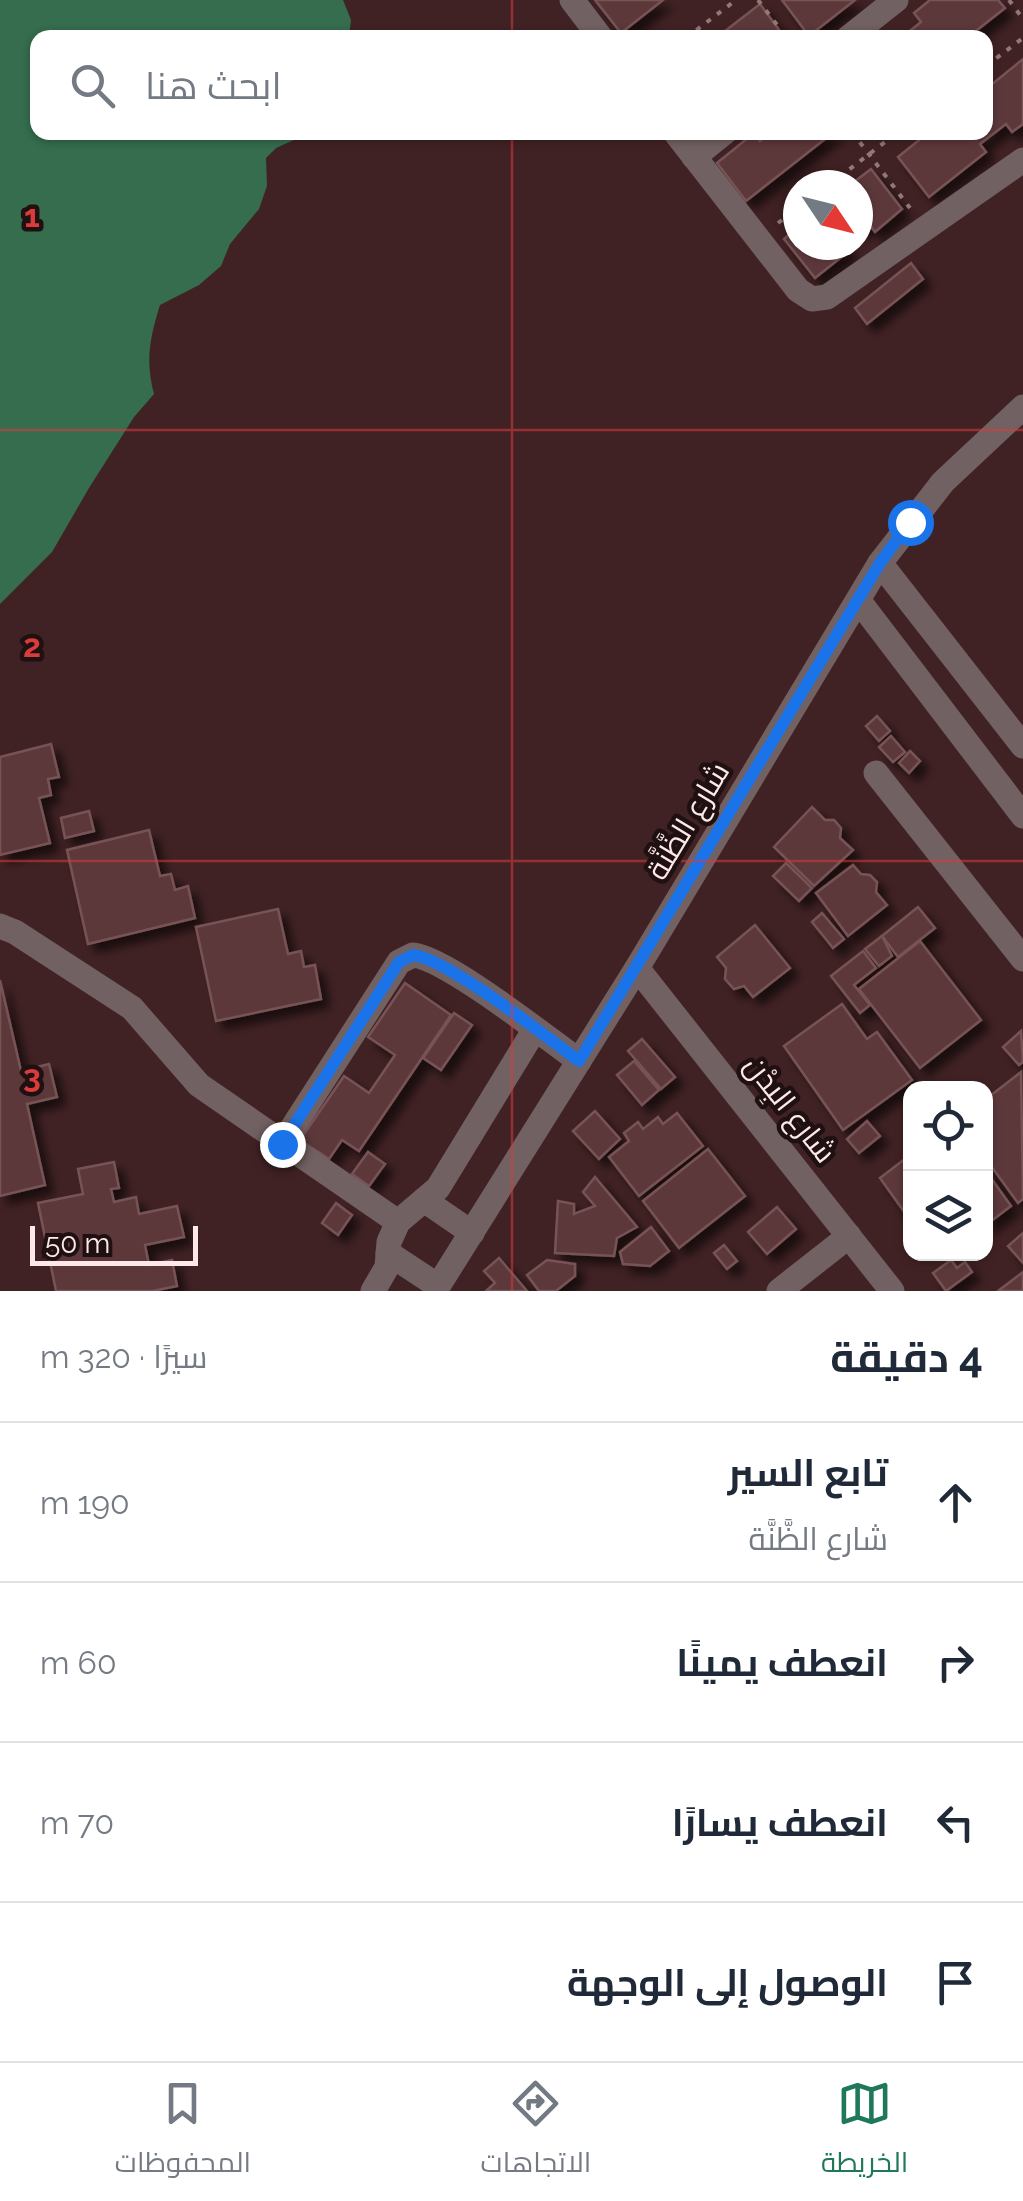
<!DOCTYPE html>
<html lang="ar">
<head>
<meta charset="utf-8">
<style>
	body { margin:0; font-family:Raleway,Cairo,sans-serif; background:#f6f6f7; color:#1f2937; direction:rtl }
	.controls { position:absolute; right:30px; bottom:30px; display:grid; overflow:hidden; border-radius:20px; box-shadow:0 2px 8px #0004 }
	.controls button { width:90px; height:90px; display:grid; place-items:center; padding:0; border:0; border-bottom:2px solid #e0e1e3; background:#fff; color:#1f2937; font:50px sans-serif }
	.compass { position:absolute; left:783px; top:170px; width:90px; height:90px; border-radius:50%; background:#fff; box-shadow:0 2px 8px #0004; rotate:125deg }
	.scale { position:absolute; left:30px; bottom:25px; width:168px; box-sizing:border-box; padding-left:10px; border:5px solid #fee8e9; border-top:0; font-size:28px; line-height:35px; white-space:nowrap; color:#fee8e9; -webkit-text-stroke:8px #1f1011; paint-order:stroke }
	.stop { position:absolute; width:30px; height:30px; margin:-22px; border:8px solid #1a73e8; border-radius:50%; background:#fff }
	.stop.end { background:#1a73e8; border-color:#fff; box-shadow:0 2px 10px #0008 }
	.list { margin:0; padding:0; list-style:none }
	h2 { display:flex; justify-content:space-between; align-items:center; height:130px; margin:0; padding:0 40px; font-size:42px }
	h2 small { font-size:32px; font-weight:400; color:#747a83 }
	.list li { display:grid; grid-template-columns:65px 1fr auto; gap:30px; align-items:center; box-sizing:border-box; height:160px; padding:0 40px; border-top:2px solid #e0e1e3 }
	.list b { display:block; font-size:38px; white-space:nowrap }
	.list p { margin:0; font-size:32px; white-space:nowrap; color:#747a83 }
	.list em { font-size:32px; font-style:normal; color:#747a83 }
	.icon { flex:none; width:55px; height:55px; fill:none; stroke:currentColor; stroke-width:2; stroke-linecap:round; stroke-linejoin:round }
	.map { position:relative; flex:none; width:1023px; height:1291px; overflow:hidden; direction:ltr }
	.search { position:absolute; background:#fff; box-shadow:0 2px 8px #0004; left:30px; right:30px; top:30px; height:110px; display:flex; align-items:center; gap:25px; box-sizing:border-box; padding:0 35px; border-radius:20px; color:#747a83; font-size:38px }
	.sheet { height:770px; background:#fff }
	nav { display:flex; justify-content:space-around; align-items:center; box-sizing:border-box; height:140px; border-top:2px solid #e0e1e3; background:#fff; font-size:28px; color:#747a83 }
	nav a { display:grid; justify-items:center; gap:5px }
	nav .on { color:#1f785b }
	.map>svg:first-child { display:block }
	.water { fill:#356d4e }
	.building { fill:#5b393b; stroke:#775355; stroke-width:2.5; filter:url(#shadow) }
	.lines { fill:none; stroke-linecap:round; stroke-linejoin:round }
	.path { stroke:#93787a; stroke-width:4; stroke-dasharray:5 8; stroke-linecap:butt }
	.minor { stroke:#726162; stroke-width:25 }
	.route { stroke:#1a73e8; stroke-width:12 }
	.grid { fill:none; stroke:#da3b3b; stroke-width:2.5; stroke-opacity:0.55 }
	.labels { text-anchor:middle; stroke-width:9; stroke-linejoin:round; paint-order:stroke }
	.street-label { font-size:30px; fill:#fee8e9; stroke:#1f1011 }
	.grid-label { font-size:32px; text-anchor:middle; font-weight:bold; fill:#da3b3b; stroke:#1f1011; stroke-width:9; stroke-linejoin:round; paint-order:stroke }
</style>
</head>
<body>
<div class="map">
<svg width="1023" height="1291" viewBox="0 0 1023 1291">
	<defs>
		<filter id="shadow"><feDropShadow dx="8" dy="8" stdDeviation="5" flood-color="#0009"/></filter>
	</defs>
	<rect width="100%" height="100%" fill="#412224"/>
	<!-- water -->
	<path class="water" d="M0,0H343L351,20L349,37L38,38V132L310,133L276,148L266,158L267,186L259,209L230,244L221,266L199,285L160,305C150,337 145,361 154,394L134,417L89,488L52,552L0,604Z"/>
	<!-- building -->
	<g class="building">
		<path d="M595,0H663L621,33Z"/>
		<path d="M782,0H855L809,36Z"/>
		<path d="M930,0H998L1005,8L967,38H901L921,22L914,13Z"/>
		<path d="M760,4L785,38H716Z"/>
		<path d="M1023,59V124L1012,132L1006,124L980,144L986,152L929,197L898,157L929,132H986V89Z"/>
		<path d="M772,132H834L746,201L717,163L754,133L760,141Z"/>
		<path d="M871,169L902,209L875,232L868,223L858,231V185H850Z"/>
		<path d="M798,227V245H844L849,251L815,278L784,239Z"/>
		<path d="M911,263L923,279L867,324L855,308Z"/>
		<path d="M877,716L890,731L879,741L866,726Z"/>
		<path d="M891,736L905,752L893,762L879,747Z"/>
		<path d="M51,744L59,777L48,779L51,795L39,798L50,843L0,855V757Z"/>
		<path d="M910,751L920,761L909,773L899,763Z"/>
		<path d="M812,807L825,820H834L841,828L840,838L853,850L814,886L774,847Z"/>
		<path d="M89,811L94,831L65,838L61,818Z"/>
		<path d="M149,830L160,876L171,874L175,890L188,886L195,918L88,944L67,850Z"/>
		<path d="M786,863L812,888L799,901L773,876Z"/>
		<path d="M853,865L861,874L870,875L877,882L876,892L887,905L848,936L816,893Z"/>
		<path d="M918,907L935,928L898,957L882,936Z"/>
		<path d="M278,909L288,954L301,951L304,967L315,965L321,999L216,1021L196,927Z"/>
		<path d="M822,913L844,939L833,948L812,922Z"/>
		<path d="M755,925L790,968L753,997L744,986L734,989L725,979L726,968L717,957Z"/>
		<path d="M882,936L892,956L879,966L865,949Z"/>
		<path d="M920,941L981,1020L920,1068L859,989Z"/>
		<path d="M863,951L876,968L854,985L870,1005L860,1013L831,976Z"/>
		<path d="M0,980L21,1071L49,1064L57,1097L27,1104L45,1185L0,1196Z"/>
		<path d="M405,983L451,1015L359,1151L342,1140L329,1159L300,1140L344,1076L369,1093L395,1055L368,1037Z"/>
		<path d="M842,1004L867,1039L877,1032L912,1080L843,1130L784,1046Z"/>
		<path d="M454,1013L472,1025L441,1070L423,1058Z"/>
		<path d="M1021,1031L1023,1062L1019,1065L1003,1047Z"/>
		<path d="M642,1039L675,1077L661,1089L628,1051Z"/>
		<path d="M634,1061L659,1090L642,1105L617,1075Z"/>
		<path d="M1021,1072L1023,1199L1018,1203L986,1159V1099Z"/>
		<path d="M595,1111L620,1139L599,1159L573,1131Z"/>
		<path d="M677,1113L703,1146L639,1196L609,1157L629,1141L624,1133L638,1122L643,1129L658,1117L663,1124Z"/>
		<path d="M867,1121L880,1136L859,1153L847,1139Z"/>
		<path d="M708,1149L745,1196L679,1248L643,1201Z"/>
		<path d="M368,1152L385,1164L369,1186L352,1174Z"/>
		<path d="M910,1155V1220L880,1178Z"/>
		<path d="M114,1162L119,1188L111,1189L114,1202L136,1197L139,1214L177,1206L184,1237L145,1245L149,1265L172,1260L177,1286L153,1291H56L38,1203L83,1194L78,1169Z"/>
		<path d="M986,1171L1011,1206L986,1225Z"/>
		<path d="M595,1177L637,1227L617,1238L614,1256L555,1253L558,1201L574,1204V1214L595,1206L583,1192Z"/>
		<path d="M336,1203L352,1215L338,1235L322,1223Z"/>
		<path d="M777,1207L796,1229L767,1254L748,1232Z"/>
		<path d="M651,1227L669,1251L650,1266L623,1264L620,1252Z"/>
		<path d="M1023,1233V1263L1008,1246Z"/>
		<path d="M724,1245L737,1261L727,1269L714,1253Z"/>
		<path d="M499,1258L527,1291H486L495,1283L484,1271Z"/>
		<path d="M547,1260L575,1264V1276L556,1291H539L527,1275Z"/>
		<path d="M951,1260L957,1268L965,1262L972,1272L946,1291L933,1273Z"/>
		<path d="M1023,1272V1291H998Z"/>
	</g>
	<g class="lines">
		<!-- path -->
		<g class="path">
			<path d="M758,0L787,38"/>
			<path d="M1009,0L1023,19"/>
			<path d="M686,38L736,0"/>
			<path d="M986,66L1023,38"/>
			<path d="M852,132L910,208"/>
			<path d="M829,185L898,132"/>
			<path d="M778,223L798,208"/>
		</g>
		<!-- minor -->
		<g class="minor">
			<path d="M572,0L601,38"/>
			<path d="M848,38L896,0"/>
			<path d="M675,132L798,290L812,299L827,297L1023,160"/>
			<path d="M694,157L725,132"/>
			<path d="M880,563L1023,746"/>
			<path d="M859,601L1023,816"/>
			<path d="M876,773L1023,959"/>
			<path d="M0,926L15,932L132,1008L199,1085L398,1222"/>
			<path d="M637,968L892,1291"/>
			<path d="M282,1144L399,962L413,955C446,958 547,1038 579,1061"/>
			<path d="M424,1200L472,1233"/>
			<path d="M388,1253L438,1286"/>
			<path d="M373,1291L387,1267L389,1242L398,1222L438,1188L535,1029"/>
			<path d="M435,1291L637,968L880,563L943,482L1023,407"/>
			<path d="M779,1291L849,1236"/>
		</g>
	</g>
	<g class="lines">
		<!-- route -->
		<path class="route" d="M282,1144L399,962L413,955C446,958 548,1038 579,1061L880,563L910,522"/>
	</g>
	<!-- grid -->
	<path class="grid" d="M512,0V38M512,132V1291M0,430H1023M0,861H1023"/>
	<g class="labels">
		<!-- street labels -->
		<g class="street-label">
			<text transform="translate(688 821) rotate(-59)" y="10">شارع الظَّنَّة</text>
			<text transform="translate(790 1109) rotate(52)" y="10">شارع البِدْن</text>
		</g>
	</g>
	<g class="grid-label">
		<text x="32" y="227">1</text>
		<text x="32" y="657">2</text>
		<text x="32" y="1087">3</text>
	</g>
</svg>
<div class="controls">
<button><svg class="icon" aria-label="locate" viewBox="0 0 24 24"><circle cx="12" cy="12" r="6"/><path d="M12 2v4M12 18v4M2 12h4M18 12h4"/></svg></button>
<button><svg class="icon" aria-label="layers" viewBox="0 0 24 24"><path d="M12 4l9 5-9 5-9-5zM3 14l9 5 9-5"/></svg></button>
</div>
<svg class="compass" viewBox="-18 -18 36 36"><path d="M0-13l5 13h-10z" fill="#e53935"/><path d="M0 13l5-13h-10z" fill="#747a83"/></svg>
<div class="scale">50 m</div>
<div class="stop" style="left:910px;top:522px"></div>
<div class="stop end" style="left:282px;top:1144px"></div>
<div class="search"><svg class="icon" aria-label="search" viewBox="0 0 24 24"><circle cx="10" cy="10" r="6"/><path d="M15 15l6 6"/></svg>ابحث هنا</div>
</div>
<section class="sheet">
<h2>4 دقيقة<small>سيرًا · 320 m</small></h2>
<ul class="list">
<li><svg class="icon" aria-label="ahead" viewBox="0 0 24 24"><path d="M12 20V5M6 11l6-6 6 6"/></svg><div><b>تابع السير</b><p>شارع الظَّنَّة</p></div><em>190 m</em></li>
<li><svg class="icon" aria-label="right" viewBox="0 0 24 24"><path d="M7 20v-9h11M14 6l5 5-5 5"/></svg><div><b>انعطف يمينًا</b></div><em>60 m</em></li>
<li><svg class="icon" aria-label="left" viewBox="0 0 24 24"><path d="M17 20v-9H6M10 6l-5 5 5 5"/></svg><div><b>انعطف يسارًا</b></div><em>70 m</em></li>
<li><svg class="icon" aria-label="arrive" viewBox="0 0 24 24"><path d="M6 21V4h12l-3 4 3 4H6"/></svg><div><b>الوصول إلى الوجهة</b></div></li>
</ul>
</section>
<nav>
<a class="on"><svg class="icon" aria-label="map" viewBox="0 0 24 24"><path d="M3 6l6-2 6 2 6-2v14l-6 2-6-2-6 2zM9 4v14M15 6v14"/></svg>الخريطة</a>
<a><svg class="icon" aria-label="directions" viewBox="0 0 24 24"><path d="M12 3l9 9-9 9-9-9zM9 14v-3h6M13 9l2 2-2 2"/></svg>الاتجاهات</a>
<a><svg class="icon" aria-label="saved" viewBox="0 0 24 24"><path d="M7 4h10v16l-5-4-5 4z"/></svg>المحفوظات</a>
</nav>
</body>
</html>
